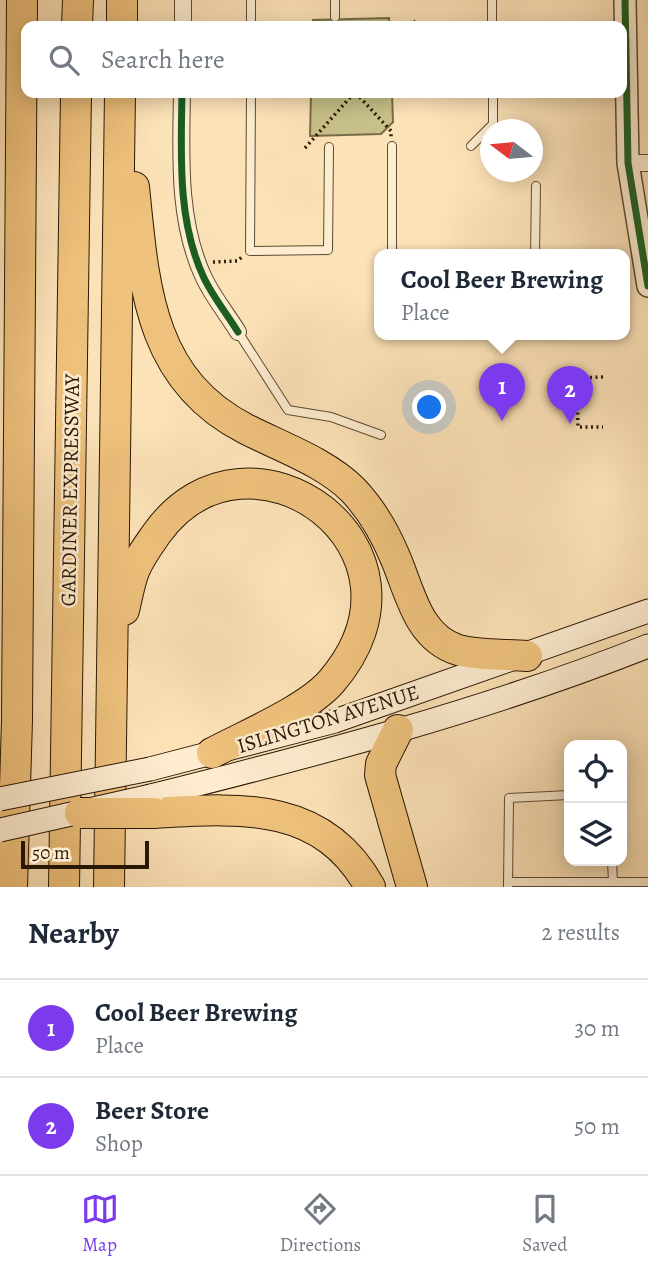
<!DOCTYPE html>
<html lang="en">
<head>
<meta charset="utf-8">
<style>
	body { margin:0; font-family:Alegreya,serif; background:#f6f6f7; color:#1f2937 }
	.controls { position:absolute; right:21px; bottom:21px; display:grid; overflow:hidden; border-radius:14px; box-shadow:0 4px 18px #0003 }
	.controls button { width:63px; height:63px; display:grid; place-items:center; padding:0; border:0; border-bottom:2px solid #e0e1e3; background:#fff; color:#1f2937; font:35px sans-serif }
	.compass { position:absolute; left:480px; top:119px; width:63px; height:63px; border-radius:50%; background:#fff; box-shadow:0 4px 18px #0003; rotate:286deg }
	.scale { position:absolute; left:21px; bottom:18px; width:128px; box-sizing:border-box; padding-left:7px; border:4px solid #2a1704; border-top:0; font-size:19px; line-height:24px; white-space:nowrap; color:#2a1704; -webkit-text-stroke:5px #fdecd0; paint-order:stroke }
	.you { position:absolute; left:430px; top:408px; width:24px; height:24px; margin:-18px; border:5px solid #fff; border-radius:50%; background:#1a73e8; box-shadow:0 0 0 10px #1a73e833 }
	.badge { display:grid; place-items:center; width:46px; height:46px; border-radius:50%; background:#7c3aed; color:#fff; font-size:23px; font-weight:700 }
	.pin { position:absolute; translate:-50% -58px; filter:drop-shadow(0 2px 4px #0008) }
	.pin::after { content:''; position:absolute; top:37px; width:24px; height:21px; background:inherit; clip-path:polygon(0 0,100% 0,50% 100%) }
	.popup { position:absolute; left:374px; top:249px; width:256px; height:91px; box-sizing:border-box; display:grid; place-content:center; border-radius:14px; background:#fff; filter:drop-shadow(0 2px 5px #0005); font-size:23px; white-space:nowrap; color:#747a83 }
	.popup b { font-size:26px; color:#1f2937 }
	.popup::after { content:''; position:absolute; left:50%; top:100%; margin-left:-14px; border:14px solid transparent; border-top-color:#fff }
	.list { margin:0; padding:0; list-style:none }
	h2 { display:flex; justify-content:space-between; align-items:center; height:91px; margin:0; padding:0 28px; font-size:30px }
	h2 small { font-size:23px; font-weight:400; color:#747a83 }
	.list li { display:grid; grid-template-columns:46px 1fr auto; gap:21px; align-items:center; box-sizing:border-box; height:98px; padding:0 28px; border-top:2px solid #e0e1e3 }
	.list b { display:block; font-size:26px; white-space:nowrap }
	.list p { margin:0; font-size:23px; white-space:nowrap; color:#747a83 }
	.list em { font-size:23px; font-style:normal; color:#747a83 }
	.icon { flex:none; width:38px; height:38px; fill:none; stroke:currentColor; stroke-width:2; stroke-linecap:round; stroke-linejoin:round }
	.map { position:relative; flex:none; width:648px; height:887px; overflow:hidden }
	.search { position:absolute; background:#fff; box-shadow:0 4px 18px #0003; left:21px; right:21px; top:21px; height:77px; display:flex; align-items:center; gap:18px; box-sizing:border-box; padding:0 24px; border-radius:14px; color:#747a83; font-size:26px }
	.sheet { height:287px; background:#fff }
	nav { display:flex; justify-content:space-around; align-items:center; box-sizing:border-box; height:98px; border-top:2px solid #e0e1e3; background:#fff; font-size:19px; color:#747a83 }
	nav a { display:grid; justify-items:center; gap:4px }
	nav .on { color:#7c3aed }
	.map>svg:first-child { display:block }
	.green { fill:#c7c189; stroke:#786c46; stroke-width:2 }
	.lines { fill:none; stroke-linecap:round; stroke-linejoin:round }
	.service-casing { stroke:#5e4a31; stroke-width:10 }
	.minor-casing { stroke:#5e4a31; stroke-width:18 }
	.tertiary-casing { stroke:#5e4a31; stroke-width:24 }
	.secondary-casing { stroke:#2a1704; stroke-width:25 }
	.motorway-casing { stroke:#2a1704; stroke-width:32 }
	.path { stroke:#2a1704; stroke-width:3.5; stroke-dasharray:2 3.5; stroke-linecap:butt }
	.service { stroke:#fdecd0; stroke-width:8 }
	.minor { stroke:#fdecd0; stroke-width:16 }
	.tertiary { stroke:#fdecd0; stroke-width:21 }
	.secondary { stroke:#fdecd0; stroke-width:23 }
	.motorway { stroke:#eec17c; stroke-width:30 }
	.secondary-bridge-casing { stroke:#2a1704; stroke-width:25; stroke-linecap:butt }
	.motorway-bridge-casing { stroke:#2a1704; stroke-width:32; stroke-linecap:butt }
	.secondary-bridge { stroke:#fdecd0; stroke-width:23 }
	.motorway-bridge { stroke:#eec17c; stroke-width:30 }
	.cycleway-casing { stroke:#fdecd0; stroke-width:11 }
	.cycleway { stroke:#1b5e20; stroke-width:7 }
	.labels { text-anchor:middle; stroke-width:5; stroke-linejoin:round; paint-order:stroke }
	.street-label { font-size:21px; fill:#2a1704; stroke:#fdecd0 }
</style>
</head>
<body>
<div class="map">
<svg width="648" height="887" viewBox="0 0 648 887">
	<rect width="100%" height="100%" fill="#fce2b7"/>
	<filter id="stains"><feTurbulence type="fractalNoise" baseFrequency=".00286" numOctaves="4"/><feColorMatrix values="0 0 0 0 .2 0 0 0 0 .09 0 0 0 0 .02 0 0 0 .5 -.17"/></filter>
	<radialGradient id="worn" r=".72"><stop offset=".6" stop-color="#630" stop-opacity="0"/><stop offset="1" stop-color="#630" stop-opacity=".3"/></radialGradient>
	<!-- green -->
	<g class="green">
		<path d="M389,18L390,26H313V20Z"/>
		<path d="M311,93H392L393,122L381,134L310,136Z"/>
	</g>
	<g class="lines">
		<defs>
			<g id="service">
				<path d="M335,0V17"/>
				<path d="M492,0V26"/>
				<path d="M251,26V0"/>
				<path d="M251,93L250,251L328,250L329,147"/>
				<path d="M471,146L493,124V93"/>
				<path d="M392,255V146"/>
				<path d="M535,255L536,186"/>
				<path d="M238,332L288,410L331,417L381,435"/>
				<path d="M612,861L613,882H648"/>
				<path d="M508,882H613"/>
				<path d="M508,887L509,798L569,795"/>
			</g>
			<g id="minor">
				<path d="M183,26V0"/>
				<path d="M182,93C181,154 177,221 204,278C213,297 227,314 238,332"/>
				<path d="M628,163H648"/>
			</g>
			<path id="tertiary" d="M625,0L628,163L648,286"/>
			<g id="secondary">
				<path d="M150,769L335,721L648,611"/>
				<path d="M151,796C319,754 487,710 648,646"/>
			</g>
			<g id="motorway">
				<path d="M77,26L78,0"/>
				<path d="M122,26V0"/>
				<path d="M134,187C144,284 148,379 246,429C281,447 325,462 353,490C371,509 385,533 395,557C410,591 417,637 458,650C480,656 505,654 527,656"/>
				<path d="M124,610C127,598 129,586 133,574C138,559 148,546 157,533C249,406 447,548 331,682C306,710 246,735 212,753"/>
				<path d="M398,730L381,764L380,775L412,887"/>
				<path d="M154,813C240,808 323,801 370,887"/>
				<path d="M12,887L17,720L22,0"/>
				<path d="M64,887L76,93"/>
				<path d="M109,887L120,93"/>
			</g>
		</defs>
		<!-- service casing -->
		<use href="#service" class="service-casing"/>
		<!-- minor casing -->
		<use href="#minor" class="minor-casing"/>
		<!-- tertiary casing -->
		<use href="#tertiary" class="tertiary-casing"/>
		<!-- secondary casing -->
		<use href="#secondary" class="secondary-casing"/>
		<!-- motorway casing -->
		<use href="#motorway" class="motorway-casing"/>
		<!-- path -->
		<g class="path">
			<path d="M410,26L416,21"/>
			<path d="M356,93L391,131V137"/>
			<path d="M305,148L354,93"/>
			<path d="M213,262L237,261L242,257"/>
			<path d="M603,377L577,378L578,427H603"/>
		</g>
		<!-- service -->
		<use href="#service" class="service"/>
		<!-- minor -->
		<use href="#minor" class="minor"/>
		<!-- tertiary -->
		<use href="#tertiary" class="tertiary"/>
		<!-- secondary -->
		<use href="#secondary" class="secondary"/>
		<!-- motorway -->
		<use href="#motorway" class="motorway"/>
		<defs>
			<g id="secondary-bridge">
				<path d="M0,799L150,769"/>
				<path d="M0,830L151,796"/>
			</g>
			<path id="motorway-bridge" d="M80,813H154"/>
		</defs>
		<!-- secondary-bridge casing -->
		<use href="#secondary-bridge" class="secondary-bridge-casing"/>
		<!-- motorway-bridge casing -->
		<use href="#motorway-bridge" class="motorway-bridge-casing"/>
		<!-- secondary-bridge -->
		<use href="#secondary-bridge" class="secondary-bridge"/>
		<!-- motorway-bridge -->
		<use href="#motorway-bridge" class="motorway-bridge"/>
		<defs>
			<g id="cycleway">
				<path d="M625,0L628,163L648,286"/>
				<path d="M182,93C181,154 177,221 204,278C213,297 227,314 238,332"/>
			</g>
		</defs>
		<!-- cycleway casing -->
		<use href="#cycleway" class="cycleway-casing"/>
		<!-- cycleway -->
		<use href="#cycleway" class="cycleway"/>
	</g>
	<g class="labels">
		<!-- street labels -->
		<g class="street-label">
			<text transform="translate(70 490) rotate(-89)" y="7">GARDINER EXPRESSWAY</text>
			<text transform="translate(328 719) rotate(-17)" y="7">ISLINGTON AVENUE</text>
		</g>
	</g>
	<rect width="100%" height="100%" filter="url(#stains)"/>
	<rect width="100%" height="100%" fill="url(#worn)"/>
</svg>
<div class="controls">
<button><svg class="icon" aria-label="locate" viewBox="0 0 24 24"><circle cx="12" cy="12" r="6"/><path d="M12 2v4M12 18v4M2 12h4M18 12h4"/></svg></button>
<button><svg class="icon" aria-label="layers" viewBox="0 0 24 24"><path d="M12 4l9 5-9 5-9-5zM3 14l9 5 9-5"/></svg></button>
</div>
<svg class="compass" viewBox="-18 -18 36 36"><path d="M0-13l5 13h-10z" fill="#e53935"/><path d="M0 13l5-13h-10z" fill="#747a83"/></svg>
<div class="scale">50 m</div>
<div class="you"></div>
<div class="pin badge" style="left:502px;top:421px">1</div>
<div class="popup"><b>Cool Beer Brewing</b>Place</div>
<div class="pin badge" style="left:570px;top:424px">2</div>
<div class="search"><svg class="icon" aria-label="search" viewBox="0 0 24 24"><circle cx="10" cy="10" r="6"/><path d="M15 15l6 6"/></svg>Search here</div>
</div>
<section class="sheet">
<h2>Nearby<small>2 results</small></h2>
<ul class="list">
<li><span class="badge">1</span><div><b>Cool Beer Brewing</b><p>Place</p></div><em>30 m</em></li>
<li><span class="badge">2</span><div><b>Beer Store</b><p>Shop</p></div><em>50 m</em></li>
</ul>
</section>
<nav>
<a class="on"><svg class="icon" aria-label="map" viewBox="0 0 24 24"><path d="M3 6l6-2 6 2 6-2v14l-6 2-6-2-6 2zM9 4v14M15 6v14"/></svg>Map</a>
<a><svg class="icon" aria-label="directions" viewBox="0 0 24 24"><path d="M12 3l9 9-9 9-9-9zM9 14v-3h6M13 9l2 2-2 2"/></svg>Directions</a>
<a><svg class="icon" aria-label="saved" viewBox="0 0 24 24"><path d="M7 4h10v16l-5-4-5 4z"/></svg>Saved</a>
</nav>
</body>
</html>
